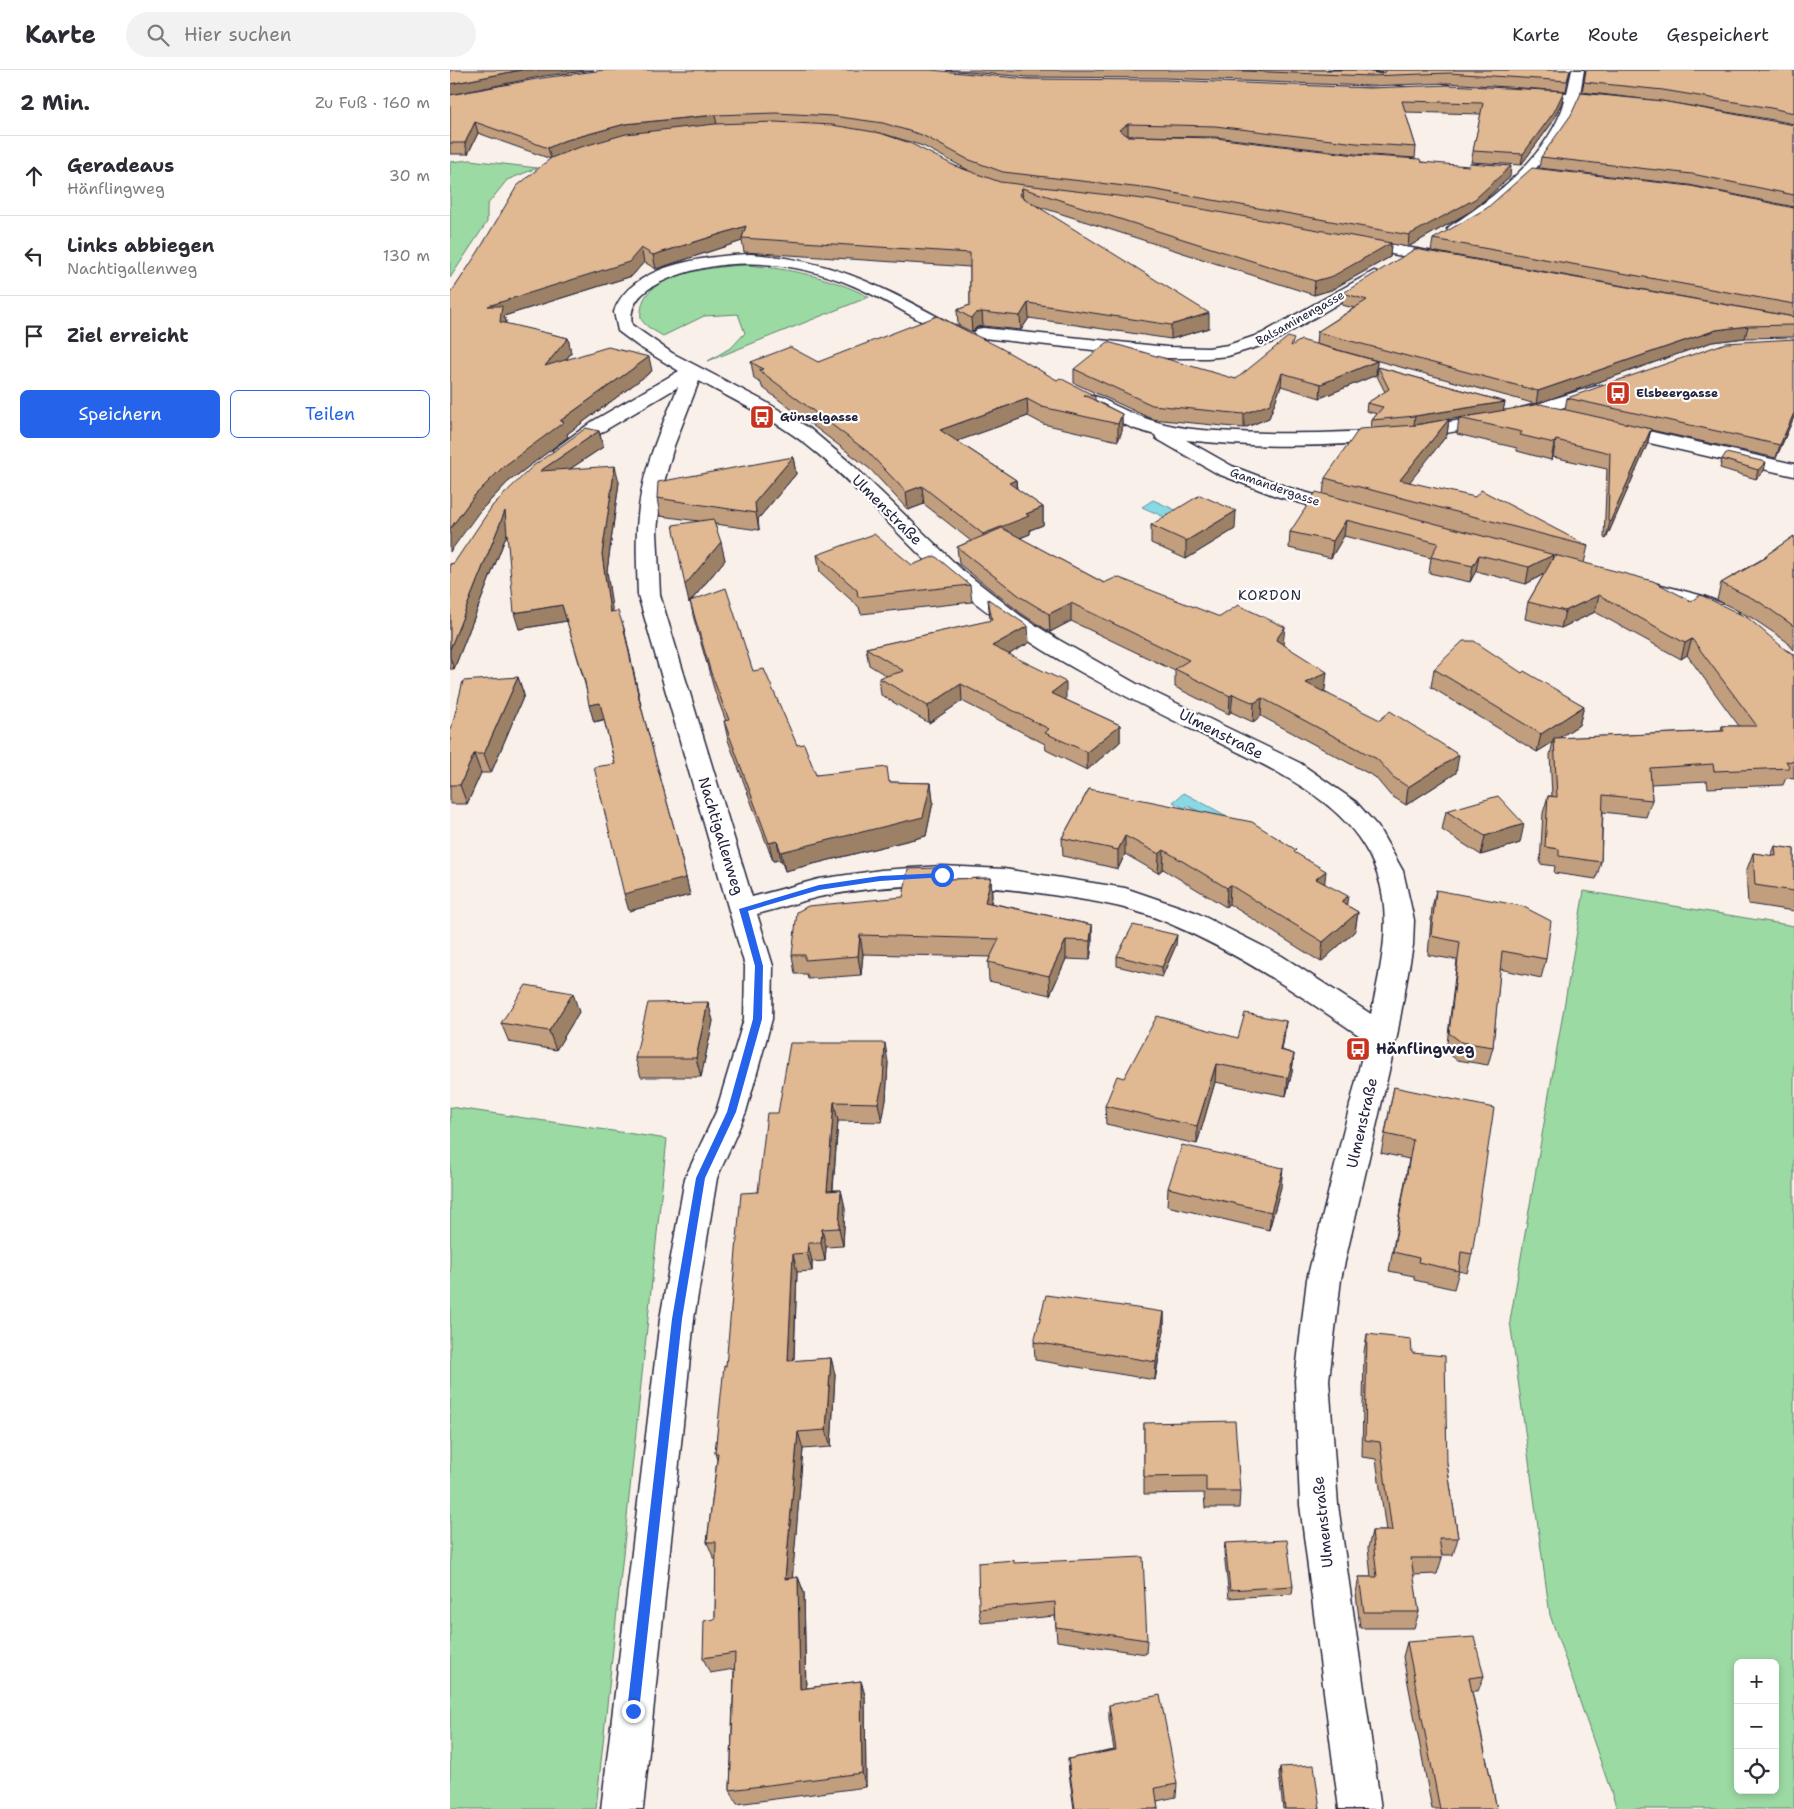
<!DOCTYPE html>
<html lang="de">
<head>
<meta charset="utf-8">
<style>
	body { margin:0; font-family:"Shantell Sans",sans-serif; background:#f2f2f3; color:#2b2b33 }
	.controls { position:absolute; right:15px; bottom:15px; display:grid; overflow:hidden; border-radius:8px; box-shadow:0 2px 8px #0003 }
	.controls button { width:45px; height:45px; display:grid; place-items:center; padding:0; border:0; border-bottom:1px solid #e1e1e2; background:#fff; color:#2b2b33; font:25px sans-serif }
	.stop { position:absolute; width:15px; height:15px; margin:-11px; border:4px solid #2563eb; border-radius:50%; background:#fff }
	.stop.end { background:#2563eb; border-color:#fff; box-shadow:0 1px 5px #0008 }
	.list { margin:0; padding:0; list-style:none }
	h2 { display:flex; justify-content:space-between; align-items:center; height:65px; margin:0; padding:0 20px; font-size:21px }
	h2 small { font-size:16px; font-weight:400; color:#7c7c81 }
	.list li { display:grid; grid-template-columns:32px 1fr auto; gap:15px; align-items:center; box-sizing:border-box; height:80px; padding:0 20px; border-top:1px solid #e1e1e2 }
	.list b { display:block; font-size:19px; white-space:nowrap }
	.list p { margin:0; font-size:16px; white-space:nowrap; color:#7c7c81 }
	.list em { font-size:16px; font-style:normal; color:#7c7c81 }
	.actions { display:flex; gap:10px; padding:15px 20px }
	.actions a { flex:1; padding:11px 0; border:1px solid #2563eb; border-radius:8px; text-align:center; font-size:18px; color:#2563eb }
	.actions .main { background:#2563eb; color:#fff }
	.icon { flex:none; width:28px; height:28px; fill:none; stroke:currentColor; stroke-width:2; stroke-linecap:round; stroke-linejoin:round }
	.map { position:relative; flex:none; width:1344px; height:1739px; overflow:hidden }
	header { display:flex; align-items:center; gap:30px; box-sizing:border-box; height:70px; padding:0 25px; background:#fff; border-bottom:1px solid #e1e1e2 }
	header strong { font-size:24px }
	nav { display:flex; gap:28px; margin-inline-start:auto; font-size:18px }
	.search { width:350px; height:45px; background:#f2f2f3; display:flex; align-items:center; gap:12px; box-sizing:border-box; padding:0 18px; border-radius:28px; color:#7c7c81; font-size:19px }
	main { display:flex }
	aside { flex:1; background:#fff }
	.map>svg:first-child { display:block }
	.green { fill:#9cdaa3; stroke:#5f7e6f; fill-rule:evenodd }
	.water { fill:#88d9e4; stroke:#5f90a0 }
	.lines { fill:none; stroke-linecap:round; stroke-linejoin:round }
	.minor-casing { stroke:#22223b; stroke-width:3 }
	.minor { fill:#fff; fill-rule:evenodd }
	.wall { fill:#c19e7d; stroke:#22223b; fill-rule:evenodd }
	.shaded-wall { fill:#9d8166; stroke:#22223b }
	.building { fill:#e0b891; stroke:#22223b }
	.route { fill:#2563eb }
	.labels { text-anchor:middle; stroke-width:4.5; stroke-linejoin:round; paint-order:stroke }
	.far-street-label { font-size:12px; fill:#22223b; stroke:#fff }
	.far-poi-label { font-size:12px; font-weight:bold; fill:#22223b; stroke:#fff; text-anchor:start }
	.far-neighbourhood-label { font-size:14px; letter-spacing:1px; fill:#22223b; stroke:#fff }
	.street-label { font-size:15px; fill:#22223b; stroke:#fff }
	.poi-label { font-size:15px; font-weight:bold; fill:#22223b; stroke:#fff; text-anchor:start }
</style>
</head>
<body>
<header>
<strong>Karte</strong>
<div class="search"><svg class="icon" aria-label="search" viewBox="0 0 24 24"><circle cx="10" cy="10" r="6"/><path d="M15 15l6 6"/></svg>Hier suchen</div>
<nav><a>Karte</a><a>Route</a><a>Gespeichert</a></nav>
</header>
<main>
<aside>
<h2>2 Min.<small>Zu Fuß · 160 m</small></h2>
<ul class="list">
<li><svg class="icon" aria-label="ahead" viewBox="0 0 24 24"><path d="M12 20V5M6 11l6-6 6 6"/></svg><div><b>Geradeaus</b><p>Hänflingweg</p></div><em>30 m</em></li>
<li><svg class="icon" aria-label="left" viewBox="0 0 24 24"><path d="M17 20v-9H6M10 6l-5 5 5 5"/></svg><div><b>Links abbiegen</b><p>Nachtigallenweg</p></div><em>130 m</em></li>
<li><svg class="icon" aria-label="arrive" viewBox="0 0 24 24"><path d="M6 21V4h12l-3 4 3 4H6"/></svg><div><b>Ziel erreicht</b></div></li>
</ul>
<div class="actions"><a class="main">Speichern</a><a>Teilen</a></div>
</aside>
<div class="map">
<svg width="1344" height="1739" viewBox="0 0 1344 1739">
	<rect width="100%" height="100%" fill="#f9f1e9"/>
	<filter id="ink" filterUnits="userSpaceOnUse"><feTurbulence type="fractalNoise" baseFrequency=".02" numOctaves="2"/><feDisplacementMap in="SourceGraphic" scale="10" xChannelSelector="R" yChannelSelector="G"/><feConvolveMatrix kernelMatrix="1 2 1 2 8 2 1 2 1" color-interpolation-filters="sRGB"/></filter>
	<g filter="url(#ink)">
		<!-- green -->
		<g class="green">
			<path d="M20,90L87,98L57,110L37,135V152L0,208V92Z"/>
			<path d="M297,195C340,199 381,207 419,227L258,291L282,277L295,263L288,244L254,246L213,266C207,262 199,259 194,253C189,249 191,242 192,235C199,202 270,196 297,195Z"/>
			<path d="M1134,821L1344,856V1739H1167L1100,1545L1060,1251ZM1288,1593H1325V1720H1288Z"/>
			<path d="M0,1037L217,1069L146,1739H0Z"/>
		</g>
		<!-- water -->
		<g class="water">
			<path d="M703,430L730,442L719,449L692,437Z"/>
			<path d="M734,723L777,746L769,752L738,736L734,738L723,732Z"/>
		</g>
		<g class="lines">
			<defs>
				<g id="minor">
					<path d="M878,0H907L998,15L1005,19L998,23L884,4Z"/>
					<path d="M1122,0H1134L1130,24L1167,26L1174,30L1167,34L1128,31C1124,45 1118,58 1109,70C1095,91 1025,169 1000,162L997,159L1000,156C1046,127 1099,84 1115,31L1076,28L1069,24L1071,21L1117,23Z"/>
					<path d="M905,168L995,184L1003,189L995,194L899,176L897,173L899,170Z"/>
					<path d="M300,184C392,190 439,222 517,262L520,266L517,270H505C471,252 439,231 404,216C344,190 271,184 211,212C192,221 178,234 182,255L222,283L314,331L359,358L404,396L512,500L571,546L609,570L687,614L850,693L906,732L928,757L953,801L964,850L963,875L947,966L891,1209L879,1310L888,1435L931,1739H889L850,1435L845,1310L857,1209L916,970C854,928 794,886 725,856C686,838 651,832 609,826C529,813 449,810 369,827C348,832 328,839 307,844L323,896L322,949L296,1042L267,1108L244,1249L193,1739H151L210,1249L235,1108L266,1042L294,949L295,896L188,525C187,496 185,466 189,437C194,395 212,356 228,317L157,359L120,384H106L103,380L143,351L229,301L188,276L168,261L164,242C180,194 258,186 300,184ZM249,311C290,333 331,353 368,384C406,416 438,454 474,489C510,523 550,553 593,580C642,610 694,636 747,662C799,688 873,718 908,767C949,824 934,881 921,944L832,886L745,842L675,818L554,799L492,796L431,800L369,809L302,827L210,525L207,461L211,423L224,376Z"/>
					<path d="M924,201L930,203L932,206L930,209L823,272L778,286L758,288H717L533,268L527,267L524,263L527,259L533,258L717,277L758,278L778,275L811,264Z"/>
					<path d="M1151,315L1157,316L1160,320L1157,324C1022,368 878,386 736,370L782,396L840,418L904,436L907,440L904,444L897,446L826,426L768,404L707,369L705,365L682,358L632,334L630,330L632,326C644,323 654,330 664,335C699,352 727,359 766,361C866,367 966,362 1064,340C1093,333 1122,322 1151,315Z"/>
					<path d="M1163,353L1344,394V406L1156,363L1154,359L1156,355Z"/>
					<path d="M1196,511L1253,526L1286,539L1289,544L1286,549L1278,551L1188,522L1185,517L1188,512Z"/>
				</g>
			</defs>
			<!-- minor casing -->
			<use href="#minor" class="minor-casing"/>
			<!-- minor -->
			<use href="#minor" class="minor"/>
		</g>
		<!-- wall -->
		<g class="wall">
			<path d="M496,0H911L932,4L933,3L918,0H1120L1116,21L998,13L919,16L715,8L578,7Z"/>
			<path d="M1136,0H1344V54L1318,49L1211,31L1132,22Z"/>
			<path d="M578,9L920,18L1114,21L1112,32L1102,53L1071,95L1021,92L1031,44L955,42L966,77L965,88L905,84L765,67L677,66L971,92L1060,107L1023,140L958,177L941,174L940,187L881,220L864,225L587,136L759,258L721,269L579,248L571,260L533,256L527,257L522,262L508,255L507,240L520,235V197L294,182L292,171L206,199L194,192L182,206L54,246L56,251L55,254L118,268L121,283L116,290L202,301L117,364L118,367L58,412L29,442L3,220L101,89L28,63L18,84H0V25ZM434,64L473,76L518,100L505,96Z"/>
			<path d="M1344,55V137L1239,115L1089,98L1091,87Z"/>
			<path d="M1344,138V247L981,181L983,169Z"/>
			<path d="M893,223L1344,247V267L1295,268L1262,272L1086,334L866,274L867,262L904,238L892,235Z"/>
			<path d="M844,275L927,291L926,305L870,328L831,316L819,348L794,358L702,349L624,313V299L786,309Z"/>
			<path d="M301,292H368L607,310L645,326V330L672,344V361L668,371L593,354L578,346L507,371L566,410L567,419L593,437V455L580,460V464L570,468L654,513L833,575L875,620L873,621L1006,703L956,735L940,725L925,707L811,646L803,652L781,642L779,644L725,617V601L621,551L600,562L572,544L509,494L507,477L521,471L474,434L458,440L420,399L312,317L311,313L304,309Z"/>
			<path d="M928,297L1055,332L1053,340L1115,339L1117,328L1344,347L1326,388L1201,360L1197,375L1156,469L1154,468L1157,399L1103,387L1101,390L1067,381V378L1007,364L1009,348L999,349L997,365L959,412L1138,476L1134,493L1241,531L1344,584V709L1336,708L1333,715L1258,718L1257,711L1201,714L1202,730L1196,747L1153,742L1151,792L1146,809L1104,803L1105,796L1090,794L1093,743L1098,726H1102L1100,685L1103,672L1087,682L981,617L984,599L1072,603L1134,636L1129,655L1109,668L1271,661L1272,656H1289L1237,585L1231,589L1145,542L1111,558L1075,549L1078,532L1094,504L1076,514L1026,501L1020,512L979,503L981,488L894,466L881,488L839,478L840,462L873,424L875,408L921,358L922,350L927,344L916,341L917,333L935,322L927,306Z"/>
			<path d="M149,361L153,377L120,399L169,412L157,501L162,542L173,555L193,644L226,765L240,825L179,841L165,694L154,650L144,652L135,614L117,551L69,559L57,464L4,599H0V494L4,493Z"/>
			<path d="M343,387L346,404L308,449L309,460L265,454L275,490L241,531L303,601L347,675L366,705L439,712L481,713L483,732L476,766L335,801L331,790L323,791L278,670L274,651H276L265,622L244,549L240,531L239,533L249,451L210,446L207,428Z"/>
			<path d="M1272,389L1314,401L1306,409L1270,398Z"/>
			<path d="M701,455L785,459L736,489L701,473Z"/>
			<path d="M1344,466V580L1336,571L1302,548L1267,530L1271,513L1314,488L1315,486Z"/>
			<path d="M367,485L462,495L520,515L522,532L411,544L409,537L370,502Z"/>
			<path d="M538,529L579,573L559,584L616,630L670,655V672L637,700L596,680L595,674L512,631L479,653L431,625L429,608L437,606L419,595L416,578L540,551Z"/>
			<path d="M68,607L74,625L41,703H31L17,734H0V664Z"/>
			<path d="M639,719L845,783L896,835L908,842L905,861L871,892L779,834L776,837L713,799L708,803L675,784L668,799L613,786L612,768Z"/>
			<path d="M996,741L1070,773L1031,785L992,760Z"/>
			<path d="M1325,776L1344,779V841L1298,834L1296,802L1303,783L1321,786Z"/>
			<path d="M499,801L500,809L541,808L542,827L541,833L642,855V874L640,890L616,889L600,925L539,911L538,892L540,887L413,884L411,905L358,909L357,904H345L342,885L453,827Z"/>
			<path d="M986,820L1096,889L1091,908L1050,899L1043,977L1038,995L1007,990L996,982L1007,890L978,885L982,838Z"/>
			<path d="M726,875L712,907L667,896V886Z"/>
			<path d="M258,932L263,951L251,1007H191L185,988Z"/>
			<path d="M129,942L106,980L59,972L51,953Z"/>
			<path d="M836,951L832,980L844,984L842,1002L836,1026L765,1012L747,1074L656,1054L655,1036L674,1008Z"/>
			<path d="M438,992L436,1030L432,1052L388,1051L383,1120H391L395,1138L393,1176L376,1177L375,1191L362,1192V1201L347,1202L344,1291L381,1288L385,1305L381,1377L353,1379L342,1508L348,1507L354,1523L356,1618L411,1611L415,1626L416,1717L287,1734L280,1720L284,1599L260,1603L253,1588L265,1549L266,1489H264L257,1472L267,1390L265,1383L276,1296L308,1122L328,1043Z"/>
			<path d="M944,1017L1022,1184L1017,1203L1009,1201L1004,1219L964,1210V1206L939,1201L959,1089L931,1083Z"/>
			<path d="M831,1117L819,1160L717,1136L718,1118Z"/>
			<path d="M714,1242V1260L705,1310L585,1290L584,1272Z"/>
			<path d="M917,1264L962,1283L997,1394L1008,1468L1003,1485H991L992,1488L987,1504L963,1505L969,1542L964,1558H910L906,1523L909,1507H921L918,1478L922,1461H936L926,1389L912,1387L914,1282Z"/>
			<path d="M694,1353L790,1421L789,1438H755L754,1423L694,1424Z"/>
			<path d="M775,1473L843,1516L842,1524L779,1528L774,1482Z"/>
			<path d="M564,1493L697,1570L696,1584L607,1571L605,1546L531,1553L529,1539Z"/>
			<path d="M957,1572L1034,1606L1028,1621H1022L1047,1739H982L953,1587Z"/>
			<path d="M659,1635L727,1714L726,1727L707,1731L708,1739H624L619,1703L618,1689L664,1680L659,1649Z"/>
			<path d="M830,1697L870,1739H833L829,1704Z"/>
		</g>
		<!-- shaded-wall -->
		<g class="shaded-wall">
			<path d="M71,0H144L94,6L0,25V14Z"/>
			<path d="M1114,21L1112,32L1102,53L1071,95L1073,84Z"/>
			<path d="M265,45L267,55L101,89L98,78L113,71L175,54Z"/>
			<path d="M25,52L28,63L18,84L15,73Z"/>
			<path d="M678,54V65L669,70V60Z"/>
			<path d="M1061,96L1060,107L1023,140L958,177L959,165Z"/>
			<path d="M572,118L573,132L569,125Z"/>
			<path d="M296,156L292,168V171L206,199L203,185Z"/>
			<path d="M941,173L940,187L881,220L864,225L865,211Z"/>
			<path d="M191,178L194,192L182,206L54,246L56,251L54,267L50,252L38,236Z"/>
			<path d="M578,233L579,248L571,260L570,246Z"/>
			<path d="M532,242L533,256L527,257L522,262L521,248L526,243Z"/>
			<path d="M759,243V258L721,269V255Z"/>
			<path d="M1298,256L1295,268L1262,272L1086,334L1088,321L1266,260Z"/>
			<path d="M118,268L121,283L99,311L95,296Z"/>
			<path d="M199,287L202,301L117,364L118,367L58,412L29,442L0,482V459L24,426L53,397L110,351Z"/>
			<path d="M927,291L926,305L870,328L871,314Z"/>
			<path d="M832,303L831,316L819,348L794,358V344Z"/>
			<path d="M577,329L578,346L491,377L490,360Z"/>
			<path d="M1055,332L1053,341L964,355L965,346Z"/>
			<path d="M1344,343V347L1326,388L1330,375Z"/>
			<path d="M672,344V361L668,371V354Z"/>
			<path d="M999,349L997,365L948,427L950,410Z"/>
			<path d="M1201,359L1197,375L1156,469L1160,452Z"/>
			<path d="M149,361L153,377L94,416L90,401Z"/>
			<path d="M1106,370L1103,387L1101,390L1104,373Z"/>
			<path d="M343,387L346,404L308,449L309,460L306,443L305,432Z"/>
			<path d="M1316,392L1314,401L1306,409L1308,400Z"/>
			<path d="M165,396L169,412L157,501L165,559L160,542L152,484Z"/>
			<path d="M566,410L567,428L559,413Z"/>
			<path d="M472,416L474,434L458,440L456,422Z"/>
			<path d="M593,437V455L580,460V464L535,481L533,464L576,444Z"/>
			<path d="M55,441L60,456L4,599L0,587V579Z"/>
			<path d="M786,441L785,459L736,489V471Z"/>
			<path d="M896,450L894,466L881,488L883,471Z"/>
			<path d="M271,472L275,490L239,533L235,515Z"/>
			<path d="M1029,485L1026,501L1020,512L1023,496Z"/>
			<path d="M1103,485L1099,501L1076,514L1079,497Z"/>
			<path d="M1149,525L1145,542L1111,558L1115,541Z"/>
			<path d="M621,533V551L600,562L599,544Z"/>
			<path d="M112,535L117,551L69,559L64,543Z"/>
			<path d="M173,555L177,571L194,650L190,633Z"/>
			<path d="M578,556L579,573L543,593L542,576Z"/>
			<path d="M835,557L833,575L826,570Z"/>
			<path d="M1242,569L1237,585L1231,589L1235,573Z"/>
			<path d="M877,602L875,620L854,631L856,613Z"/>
			<path d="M68,607L74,625L41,703L34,684Z"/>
			<path d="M616,612V630L601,640V623Z"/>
			<path d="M511,614L512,631L479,653L478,636Z"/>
			<path d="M783,624L781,642L779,644L780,626Z"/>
			<path d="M812,628L811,646L803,652L804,633Z"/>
			<path d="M150,633L155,649L144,652L139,635Z"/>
			<path d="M1134,636L1129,655L1104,671V668L1103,672L1087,682L1091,664Z"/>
			<path d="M670,655V672L637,700V682Z"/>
			<path d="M24,684L31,703L17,734L10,715Z"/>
			<path d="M1009,685L1006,703L956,735L958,717Z"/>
			<path d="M481,713L483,732L476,766L335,801L331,782Z"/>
			<path d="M1074,754L1070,773L1031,785L1035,766Z"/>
			<path d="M226,765L240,825L179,841L174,824Z"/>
			<path d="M675,766V784L668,799V780Z"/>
			<path d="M327,771L331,790L323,791L319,773Z"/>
			<path d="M714,780L713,799L708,803L709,784Z"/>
			<path d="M876,801L874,820L866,809Z"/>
			<path d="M541,808L542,827L536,851L535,832Z"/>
			<path d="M780,815L779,834L776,837L777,818Z"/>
			<path d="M898,826L895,846L891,832Z"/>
			<path d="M908,842L905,861L871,892L873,872Z"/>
			<path d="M642,855V874L640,890V871Z"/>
			<path d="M410,865L413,884L411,905L408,886Z"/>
			<path d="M727,865L726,875L712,907V897Z"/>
			<path d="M616,870V889L600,925L599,906Z"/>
			<path d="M123,923L129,942L106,980L99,961Z"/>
			<path d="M258,932L263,951L251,1007L246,988Z"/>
			<path d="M836,951L834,969L828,998L830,980Z"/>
			<path d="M435,973L438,992L436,1030L432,1052L428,1033Z"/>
			<path d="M844,984L842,1002L836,1026L838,1008Z"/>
			<path d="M766,994L765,1012L747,1074V1056Z"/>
			<path d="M384,1032L388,1051L381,1139L377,1121Z"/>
			<path d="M833,1098L831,1117L819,1160L821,1142Z"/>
			<path d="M391,1120L395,1138L393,1176L389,1158Z"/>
			<path d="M372,1159L376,1177L375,1191L371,1173Z"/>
			<path d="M358,1173L362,1192V1201L357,1183Z"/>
			<path d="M343,1184L347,1202L343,1309L338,1291Z"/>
			<path d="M714,1242V1260L705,1310L706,1292Z"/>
			<path d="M381,1288L385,1305L381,1377L376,1360Z"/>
			<path d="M348,1362L353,1379L341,1525L335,1509Z"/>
			<path d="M348,1507L354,1523L356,1633L350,1619Z"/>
			<path d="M411,1611L415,1626L416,1717L412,1703Z"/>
		</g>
		<!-- building -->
		<g class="building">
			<path d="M0,0H71L0,14Z"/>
			<path d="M154,0H480L578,9L715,10L920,18L999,15L1114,21L1104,42L1073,84L1023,81L1033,33L952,31L966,77L906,73L765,56L678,54L669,60L678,66L765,68L906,85L970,89L971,92L1019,96L1020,93L1061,96L1025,129L959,165L701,119L553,102L517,89L472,65L433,53L383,46L326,43L265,45L175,54L113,71L98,78L25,52L15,73H0V25L92,8Z"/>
			<path d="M768,0H911L932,4L937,0H1120L1117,11L999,3L920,6Z"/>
			<path d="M1136,0H1344V43L1321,38L1213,20L1134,12Z"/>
			<path d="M1131,23L1212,31L1344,55V125L1242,104L1091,87L1121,45Z"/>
			<path d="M325,52L382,55L430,63L460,73L505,96L550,112L701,130L941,173L883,206L865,211L572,118L569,125L759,243L721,255L578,233L570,246L532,242L526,243L521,248L507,240L520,235V183L292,168L296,156L203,185L191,178L179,192L38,236H52L50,252L118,268L95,296L158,277L199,287L110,351L114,352L53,397L24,426L0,459V221L3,220L28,182L67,116L101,88L124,79L176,64L265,54Z"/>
			<path d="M1082,98L1241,116L1344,138V234L983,169L1037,138Z"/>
			<path d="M965,179L1344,247V255L1298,256L1266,260L1088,321L867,262L917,230L893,223Z"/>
			<path d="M487,246L549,277L607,310L610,308L645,326L634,325L672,344L668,354L592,337L577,329L490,360L566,410L559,413L593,437L576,444L579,446L533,464L472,416L456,422L418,382L309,300L313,299L301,292L340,277L368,292Z"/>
			<path d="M838,267L844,269L841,276L851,270L927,291L871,314L832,303L820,334L794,344L702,335L624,299L658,272L786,309Z"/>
			<path d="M1344,269V343L1330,375L1117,328L1276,273Z"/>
			<path d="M928,297L1055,332L965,346L922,350L933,337L917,333L939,319Z"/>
			<path d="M1090,334L1201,359L1160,452L1158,451L1160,383L1106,370L1104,373L1070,365L1072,362L1009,348Z"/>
			<path d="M999,349L950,410L1025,427L1031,420L1138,476L875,408L909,359L966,355Z"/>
			<path d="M136,358L149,361L90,401L165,396L152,484L160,542L168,541L173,555L190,633L226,765L236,808L174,824L144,697L165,694L150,633L139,635L135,612L112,535L64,543L55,441L0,579V494L4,493L43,435L83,396Z"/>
			<path d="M1276,383L1316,392L1308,400L1272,389Z"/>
			<path d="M343,387L305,432L306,443L207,428L208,412Z"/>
			<path d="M866,422L1203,511L1241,531L1251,525L1298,548L1337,581L1344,584V692L1336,691L1340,698L1264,701L1263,694L1200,698L1202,730L1153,725L1151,792L1109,786V779L1095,777L1098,726L1107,727L1104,668L1274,661L1272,656H1307L1242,569L1235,573L1149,525L1115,541L1078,532L1104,487L1103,485L1079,497L1029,485L1023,496L981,487L988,473L896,450L883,471L840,462Z"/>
			<path d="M750,425L786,441L736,471L701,455Z"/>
			<path d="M263,449L271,472L235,515L223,455Z"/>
			<path d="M552,458L654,513L667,507L770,547L788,535L835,557L826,570L877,602L856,613L930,650L940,641L1009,685L958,717L943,707L927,689L812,628L804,633L783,624L780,626L725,599L739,590L621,533L599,544L571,527L507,477Z"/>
			<path d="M424,464L462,495L485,486L520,515L408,527L407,520L367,485Z"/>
			<path d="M1344,466V557L1341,554L1308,531L1271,513L1317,487L1315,486Z"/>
			<path d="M276,518L303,601L314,599L347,675L354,674L366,705L437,697L439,712L481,713L473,747L331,782L327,771L319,773L274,651L279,650L261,603L240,531Z"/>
			<path d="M538,529L578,556L542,576L616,612L601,623L670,655L637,682L595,663L599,659L511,614L478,636L429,608L454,601L416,578L542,550Z"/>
			<path d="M1013,571H1024L1072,603L1074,601L1134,636L1091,664L984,599Z"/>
			<path d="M68,607L34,684H24L10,715H0V664L13,611Z"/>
			<path d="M639,719L802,752L846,780L844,782L876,801L866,809L898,826L891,832L908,842L873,872L780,815L777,818L714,780L709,784L675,766L668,780L612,768Z"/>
			<path d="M1048,726L1074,754L1035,766L996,741Z"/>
			<path d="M1325,776L1344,779V821L1305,815L1303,783L1326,786Z"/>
			<path d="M487,798L499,801L498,809L541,808L535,832L642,855L640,871L616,870L599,906L538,892L549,869L410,865L408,886L355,890V885H342L347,842L358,836L453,827L458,799Z"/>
			<path d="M986,820L1072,836L1101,851L1096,889L1052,881L1043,977L1011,972L999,963L1010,872L981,866Z"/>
			<path d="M683,855L727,865L712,897L667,886Z"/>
			<path d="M76,915L123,923L99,961L51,953Z"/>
			<path d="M258,932L246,988H185L198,933Z"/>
			<path d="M795,943L836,951L830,980L844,984L838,1008L766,994L747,1056L655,1036L667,1006L674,1008L707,946L788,968Z"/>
			<path d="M340,973H435L433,1012L428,1033L384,1032L377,1121L391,1120L389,1158L372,1159L371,1173H358L357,1183L343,1184L338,1291L381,1288L376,1360L348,1362L335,1509L348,1507L350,1619L411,1611L412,1703L280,1720L285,1583L253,1588L254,1551L265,1549L266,1472H257L268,1383H265L274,1296H276L291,1123L308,1122L317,1043H328Z"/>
			<path d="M944,1017L1044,1038L1022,1184L1011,1182L1009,1201L968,1192L969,1188L943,1182L963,1070L935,1064Z"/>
			<path d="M732,1075L833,1098L821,1142L718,1118Z"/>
			<path d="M596,1225L714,1242L706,1292L584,1272Z"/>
			<path d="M917,1264L961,1269L962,1283L995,1286L997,1394L1008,1468H989L992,1488H961L969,1542H914L909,1507H927L922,1461H942L930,1372L915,1370Z"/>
			<path d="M785,1351L790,1421H756V1406L694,1407V1353Z"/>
			<path d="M837,1470L843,1516L780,1520L775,1473Z"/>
			<path d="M693,1487L697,1570L606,1557L605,1532L529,1539L528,1493L564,1490V1493Z"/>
			<path d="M1024,1567L1034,1606L1019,1608L1047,1739H990L957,1572Z"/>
			<path d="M710,1625L727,1714L705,1718L708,1738L705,1739H625L618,1689L666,1680L659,1635Z"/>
			<path d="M864,1695L870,1739H835L830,1697Z"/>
		</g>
	</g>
	<!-- route -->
	<path class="route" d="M492,803L495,804V807L430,811L369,820L298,841L313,896L312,949L286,1042L255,1108L232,1249L189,1641L187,1645L183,1647L179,1645L177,1641L222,1249L246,1108L277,1042L303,949L305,896L289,839L369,815L430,806Z"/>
	<!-- icons -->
	<defs>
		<symbol id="bus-square" viewBox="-11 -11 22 22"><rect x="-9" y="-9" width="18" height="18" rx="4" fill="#c8321e" stroke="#fff"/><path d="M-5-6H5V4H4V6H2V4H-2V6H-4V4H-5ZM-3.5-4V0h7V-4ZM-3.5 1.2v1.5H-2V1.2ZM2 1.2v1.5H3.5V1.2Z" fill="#fff"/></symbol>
	</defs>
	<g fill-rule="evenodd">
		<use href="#bus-square" x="1154" y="309" width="28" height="28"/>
		<use href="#bus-square" x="298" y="333" width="28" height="28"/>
		<use href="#bus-square" x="894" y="965" width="28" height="28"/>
	</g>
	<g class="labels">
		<!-- far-street labels -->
		<g class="far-street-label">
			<text transform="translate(850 248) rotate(-29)" y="4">Balsaminengasse</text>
			<text transform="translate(825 417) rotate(19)" y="4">Gamandergasse</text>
		</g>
		<!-- far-poi labels -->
		<g class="far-poi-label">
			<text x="1186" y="327">Elsbeergasse</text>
			<text x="330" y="351">Günselgasse</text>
		</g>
		<!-- far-neighbourhood labels -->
		<g class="far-neighbourhood-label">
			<text x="820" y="530">KORDON</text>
		</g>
		<!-- street labels -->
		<g class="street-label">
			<text transform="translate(437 440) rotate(45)" y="5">Ulmenstraße</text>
			<text transform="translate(771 664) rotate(27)" y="5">Ulmenstraße</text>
			<text transform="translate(271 766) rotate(73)" y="5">Nachtigallenweg</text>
			<text transform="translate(912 1053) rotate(-77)" y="5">Ulmenstraße</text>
			<text transform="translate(873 1452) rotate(-96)" y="5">Ulmenstraße</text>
		</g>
		<!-- poi labels -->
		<g class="poi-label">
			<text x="926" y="984">Hänflingweg</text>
		</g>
	</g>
</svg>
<div class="controls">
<button>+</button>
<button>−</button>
<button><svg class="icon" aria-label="locate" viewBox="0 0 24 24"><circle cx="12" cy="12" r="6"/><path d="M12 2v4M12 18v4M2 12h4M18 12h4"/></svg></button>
</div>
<div class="stop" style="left:492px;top:805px"></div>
<div class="stop end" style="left:183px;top:1641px"></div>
</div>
</main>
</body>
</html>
